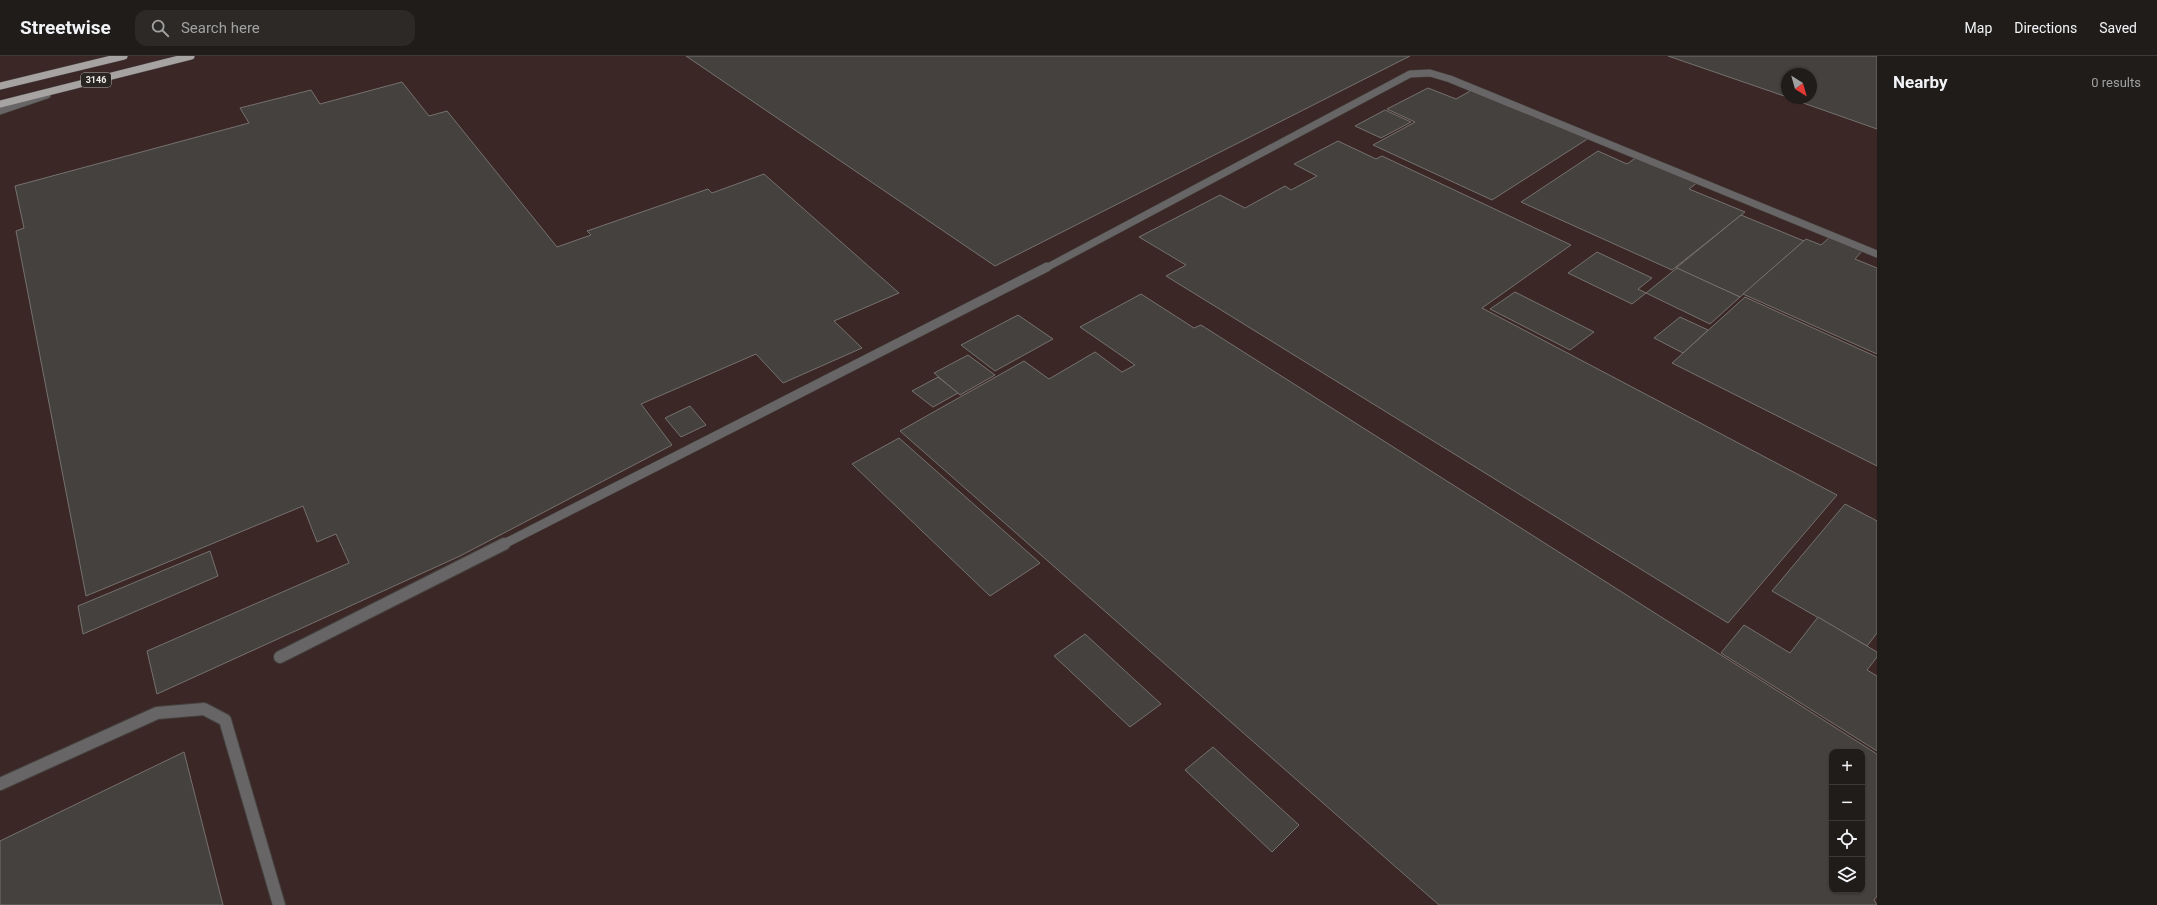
<!DOCTYPE html>
<html lang="en">
<head>
<meta charset="utf-8">
<style>
	body { margin:0; font-family:Roboto,sans-serif; background:#2c2927; color:#f1f3f6 }
	.controls { position:absolute; right:12px; bottom:12px; display:grid; overflow:hidden; border-radius:8px; box-shadow:0 1px 3px #0004 }
	.controls button { width:36px; height:36px; display:grid; place-items:center; padding:0; border:0; border-bottom:1px solid #3c3a39; background:#1f1c1a; color:#f1f3f6; font:20px sans-serif }
	.compass { position:absolute; left:1781px; top:12px; width:36px; height:36px; border-radius:50%; background:#1f1c1a; box-shadow:0 1px 3px #0004; rotate:143deg }
	.list { margin:0; padding:0; list-style:none }
	h2 { display:flex; justify-content:space-between; align-items:center; height:52px; margin:0; padding:0 16px; font-size:17px }
	h2 small { font-size:13px; font-weight:400; color:#a1a1a2 }
	.icon { flex:none; width:22px; height:22px; fill:none; stroke:currentColor; stroke-width:2; stroke-linecap:round; stroke-linejoin:round }
	.map { position:relative; flex:none; width:1877px; height:849px; overflow:hidden }
	header { display:flex; align-items:center; gap:24px; box-sizing:border-box; height:56px; padding:0 20px; background:#1f1c1a; border-bottom:1px solid #3c3a39 }
	header strong { font-size:19px }
	nav { display:flex; gap:22px; margin-inline-start:auto; font-size:14px }
	.search { width:280px; height:36px; background:#2c2927; display:flex; align-items:center; gap:10px; box-sizing:border-box; padding:0 14px; border-radius:12px; color:#a1a1a2; font-size:15px }
	main { display:flex }
	aside { flex:1; background:#1f1c1a }
	.map>svg:first-child { display:block }
	.industrial { fill:#3b2826; fill-rule:evenodd }
	.building { fill:#45413f; stroke:#75716e; fill-rule:evenodd }
	.lines { fill:none; stroke-linecap:round; stroke-linejoin:round }
	.service-far2-casing { stroke:#45413f; stroke-width:8 }
	.service-far1-casing { stroke:#45413f; stroke-width:10 }
	.service-casing { stroke:#45413f; stroke-width:14 }
	.minor-casing { stroke:#45413f; stroke-width:8 }
	.primary-casing { stroke:#45413f; stroke-width:8 }
	.service-far2 { stroke:#676565; stroke-width:7 }
	.service-far1 { stroke:#676565; stroke-width:9 }
	.service { stroke:#676565; stroke-width:12 }
	.minor { stroke:#676565; stroke-width:7 }
	.primary { stroke:#a8a3a3; stroke-width:7 }
	.labels { text-anchor:middle; stroke-width:3; stroke-linejoin:round; paint-order:stroke }
	.shield { fill:#292523; stroke:#b3b0ae; stroke-width:1 }
	.shield-label { font-size:9px; font-weight:bold; fill:#eeecea }
</style>
</head>
<body>
<header>
<strong>Streetwise</strong>
<div class="search"><svg class="icon" aria-label="search" viewBox="0 0 24 24"><circle cx="10" cy="10" r="6"/><path d="M15 15l6 6"/></svg>Search here</div>
<nav><a>Map</a><a>Directions</a><a>Saved</a></nav>
</header>
<main>
<div class="map">
<svg width="1877" height="849" viewBox="0 0 1877 849">
	<rect width="100%" height="100%" fill="#292523"/>
	<!-- industrial -->
	<path class="industrial" d="M0,0H1877V849H0ZM1787,18H1811V42H1787ZM1832,696H1862V834H1832Z"/>
	<!-- building -->
	<g class="building">
		<path d="M686,0H1410L995,210Z"/>
		<path d="M1668,0H1877V73L1789,42H1811V18H1787V41Z"/>
		<path d="M402,26L429,60L447,55L557,191L591,179L587,175L708,133L712,137L764,118L899,237L834,265L862,292L783,327L756,298L641,348L672,389L460,500L157,638L147,595L349,507L336,478L317,486L303,450L86,540L16,175L24,172L15,130L249,67L240,52L311,34L320,48Z"/>
		<path d="M1428,32L1456,43L1472,34L1589,82L1492,144L1373,89L1415,66L1387,53Z"/>
		<path d="M1385,54L1411,66L1381,82L1355,70Z"/>
		<path d="M1338,85L1376,103L1382,100L1571,189L1482,252L1837,439L1728,567L1166,220L1186,209L1139,181L1220,139L1245,152L1285,130L1291,134L1317,120L1294,108Z"/>
		<path d="M1598,95L1627,108L1637,101L1698,126L1689,133L1745,156L1672,214L1521,146Z"/>
		<path d="M1741,159L1804,185L1740,241L1676,212Z"/>
		<path d="M1831,180L1864,193L1855,203L1877,212V298L1743,238L1806,183L1821,189Z"/>
		<path d="M1597,196L1652,222L1638,233L1646,237L1632,248L1568,217Z"/>
		<path d="M1677,212L1740,241L1710,268L1646,237Z"/>
		<path d="M1515,236L1594,276L1570,294L1490,253Z"/>
		<path d="M1141,238L1194,272L1201,269L1877,698V840L1874,844L1877,849H1439L900,375L1024,305L1049,323L1095,296L1122,316L1135,309L1080,271ZM1832,696H1862V834H1832Z"/>
		<path d="M1745,241L1877,301V410L1672,307Z"/>
		<path d="M1018,259L1053,283L995,315L961,289Z"/>
		<path d="M1680,261L1708,274L1683,297L1654,282Z"/>
		<path d="M968,299L995,319L960,339L934,317Z"/>
		<path d="M938,321L958,337L933,351L912,335Z"/>
		<path d="M690,350L706,369L681,381L665,362Z"/>
		<path d="M899,382L1040,507L990,540L852,408Z"/>
		<path d="M1845,448L1877,465V577L1867,590L1772,535Z"/>
		<path d="M210,495L218,520L83,578L78,550Z"/>
		<path d="M1818,561L1877,596V601L1867,614L1877,620V695L1721,597L1744,569L1790,597Z"/>
		<path d="M1085,578L1161,648L1130,671L1054,600Z"/>
		<path d="M1213,691L1299,769L1272,796L1185,714Z"/>
		<path d="M184,696L223,849H0V785Z"/>
	</g>
	<g class="lines">
		<defs>
			<path id="service-far2" d="M1046,212L1410,18L1430,17L1450,23L1877,198"/>
			<path id="service-far1" d="M502,489L1047,211"/>
			<g id="service">
				<path d="M280,601L504,488"/>
				<path d="M0,728L157,657L204,653L225,664L279,849"/>
			</g>
			<path id="minor" d="M0,55L47,39"/>
			<g id="primary">
				<path d="M0,30L124,0"/>
				<path d="M0,48L191,0"/>
			</g>
		</defs>
		<!-- service-far2 casing -->
		<use href="#service-far2" class="service-far2-casing"/>
		<!-- service-far1 casing -->
		<use href="#service-far1" class="service-far1-casing"/>
		<!-- service casing -->
		<use href="#service" class="service-casing"/>
		<!-- minor casing -->
		<use href="#minor" class="minor-casing"/>
		<!-- primary casing -->
		<use href="#primary" class="primary-casing"/>
		<!-- service-far2 -->
		<use href="#service-far2" class="service-far2"/>
		<!-- service-far1 -->
		<use href="#service-far1" class="service-far1"/>
		<!-- service -->
		<use href="#service" class="service"/>
		<!-- minor -->
		<use href="#minor" class="minor"/>
		<!-- primary -->
		<use href="#primary" class="primary"/>
	</g>
	<g class="labels">
		<!-- shield labels -->
		<rect class="shield" x="81" y="17" width="30" height="14" rx="3"/>
		<g class="shield-label">
			<text x="96" y="27">3146</text>
		</g>
	</g>
</svg>
<div class="controls">
<button>+</button>
<button>−</button>
<button><svg class="icon" aria-label="locate" viewBox="0 0 24 24"><circle cx="12" cy="12" r="6"/><path d="M12 2v4M12 18v4M2 12h4M18 12h4"/></svg></button>
<button><svg class="icon" aria-label="layers" viewBox="0 0 24 24"><path d="M12 4l9 5-9 5-9-5zM3 14l9 5 9-5"/></svg></button>
</div>
<svg class="compass" viewBox="-18 -18 36 36"><path d="M0-13l5 13h-10z" fill="#e53935"/><path d="M0 13l5-13h-10z" fill="#a1a1a2"/></svg>
</div>
<aside>
<h2>Nearby<small>0 results</small></h2>
<ul class="list">
</ul>
</aside>
</main>
</body>
</html>
